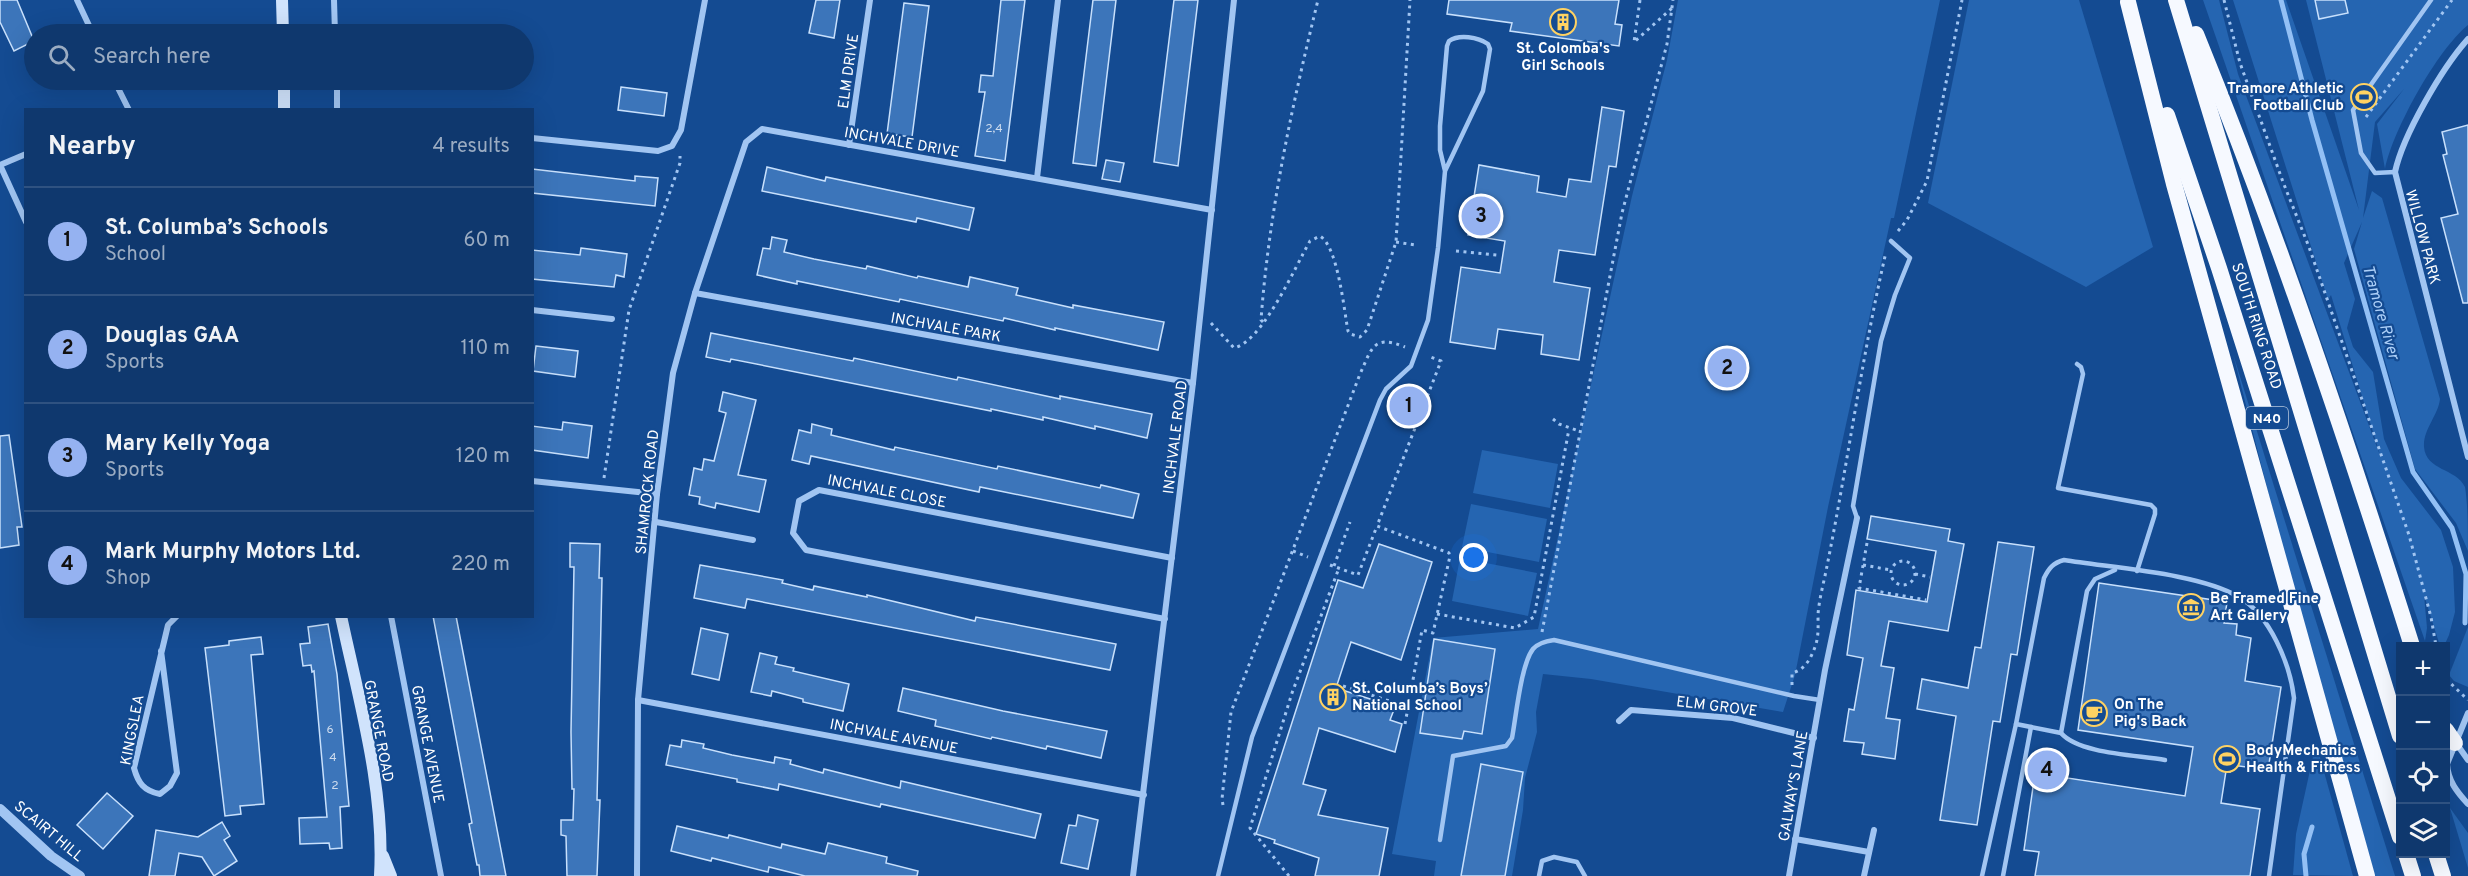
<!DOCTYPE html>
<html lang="en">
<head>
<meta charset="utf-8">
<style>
	body { margin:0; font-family:Overpass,sans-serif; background:#183f73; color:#f1f3f6 }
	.controls { position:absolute; right:18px; bottom:18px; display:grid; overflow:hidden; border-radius:0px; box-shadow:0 6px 24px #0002 }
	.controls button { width:54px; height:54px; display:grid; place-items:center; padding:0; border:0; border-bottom:2px solid #2f5281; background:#0f386e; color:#f1f3f6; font:30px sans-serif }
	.you { position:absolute; left:1474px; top:558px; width:21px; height:21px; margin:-15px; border:4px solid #fff; border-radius:50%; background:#1a73e8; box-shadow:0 0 0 9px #1a73e833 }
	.badge { display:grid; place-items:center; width:39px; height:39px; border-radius:50%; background:#95b2f1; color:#111; font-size:20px; font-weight:700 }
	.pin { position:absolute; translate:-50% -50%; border:3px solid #fff; box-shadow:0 2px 6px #0006 }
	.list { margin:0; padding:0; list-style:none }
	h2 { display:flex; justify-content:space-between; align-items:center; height:78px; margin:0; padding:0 24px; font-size:26px }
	h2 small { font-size:20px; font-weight:400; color:#9bacc2 }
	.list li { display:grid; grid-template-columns:39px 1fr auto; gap:18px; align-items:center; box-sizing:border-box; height:108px; padding:0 24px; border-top:2px solid #2f5281 }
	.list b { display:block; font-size:22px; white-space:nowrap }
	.list p { margin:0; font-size:20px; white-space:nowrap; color:#9bacc2 }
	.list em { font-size:20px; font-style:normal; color:#9bacc2 }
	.icon { flex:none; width:33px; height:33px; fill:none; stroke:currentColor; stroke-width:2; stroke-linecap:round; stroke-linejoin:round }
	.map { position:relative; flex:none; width:2468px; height:876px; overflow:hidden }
	.search { position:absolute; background:#0f386e; box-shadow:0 6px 24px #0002; left:24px; top:24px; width:510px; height:66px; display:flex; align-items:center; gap:15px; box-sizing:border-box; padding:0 21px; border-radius:33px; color:#9bacc2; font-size:22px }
	.panel { position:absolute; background:#0f386e; box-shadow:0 6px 24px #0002; left:24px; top:108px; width:510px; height:510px; border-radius:0px }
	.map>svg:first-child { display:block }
	.green { fill:#2565b1 }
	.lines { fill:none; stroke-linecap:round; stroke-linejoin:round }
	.stream { stroke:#93c0f5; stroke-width:5 }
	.building { fill:#3c75ba; stroke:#c8e0fc; stroke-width:1.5 }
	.path { stroke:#a1c5f2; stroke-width:3; stroke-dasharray:3 4.5; stroke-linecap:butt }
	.service { stroke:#a1c5f2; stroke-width:4.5 }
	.minor { stroke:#a1c5f2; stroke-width:6 }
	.tertiary { stroke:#a1c5f2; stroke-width:10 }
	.secondary { stroke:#d0e3fc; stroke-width:12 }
	.trunk { stroke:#f6f9ff; stroke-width:16 }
	.labels { text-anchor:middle; stroke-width:4.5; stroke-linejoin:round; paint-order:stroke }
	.number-label { font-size:12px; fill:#cedcee }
	.shield { fill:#144b92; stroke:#b8c9de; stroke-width:1.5 }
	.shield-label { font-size:14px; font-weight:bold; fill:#fff }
	.poi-label { font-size:15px; font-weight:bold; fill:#fff; stroke:#144b92; text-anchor:start }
	.street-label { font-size:15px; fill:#fff; stroke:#144b92 }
	.water-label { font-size:16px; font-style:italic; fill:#add0f9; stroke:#144b92 }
</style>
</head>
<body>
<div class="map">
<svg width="2468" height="876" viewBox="0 0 2468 876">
	<rect width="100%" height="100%" fill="#144b92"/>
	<!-- green -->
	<g class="green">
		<path d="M1678,0H1940L1894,218H1891L1828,507L1795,675L1783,712L1591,679L1543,674L1536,712L1537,732L1525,778L1523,810L1512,876H1434L1436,861L1392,854L1433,638L1538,629L1632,196L1667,60Z"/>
		<path d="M1969,0H2079L2153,247L2086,287L1928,203Z"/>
		<path d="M2203,0H2219L2238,74L2381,458L2331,295L2328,300L2233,0H2286L2359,210L2306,0H2468V25C2437,50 2393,130 2385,169L2377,124L2404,89L2375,122L2363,218L2372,191L2382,198L2440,399C2438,416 2423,429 2424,447C2426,471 2456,468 2465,487C2468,505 2468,532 2468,551L2456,523L2415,469L2354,249L2362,222L2344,263L2355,299L2347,328L2353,347L2373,372L2384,439L2401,478L2441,530L2453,567L2455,612L2449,635L2444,646H2440L2424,595L2427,628L2425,641Z"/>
		<path d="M2233,354L2395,876H2375L2276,523Z"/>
		<path d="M1482,450L1558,464L1550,508L1473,493Z"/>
		<path d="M1471,504L1547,519L1539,562L1462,547Z"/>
		<path d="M1460,558L1537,573L1528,616L1452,601Z"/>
		<path d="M2468,627V687L2454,681L2449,675Z"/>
		<path d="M2316,743L2353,876L2293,875L2296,834Z"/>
		<path d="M2450,808L2468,833V868Z"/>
	</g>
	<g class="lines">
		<!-- stream -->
		<g class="stream">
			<path d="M2281,0L2312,120L2413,472L2452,528L2466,574L2465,623"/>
			<path d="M2306,876L2304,854L2312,827"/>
		</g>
	</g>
	<!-- building -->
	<g class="building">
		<path d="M0,0H17L34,41L14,51L0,22Z"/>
		<path d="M816,0H840L834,38L809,33Z"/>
		<path d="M1001,0H1025L1005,161L975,156L985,92H979L981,75L993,76Z"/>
		<path d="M1093,0H1116L1096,166L1073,163Z"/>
		<path d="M1174,0H1198L1178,166L1154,162Z"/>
		<path d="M1449,0H1619L1615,24L1622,25L1619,46L1510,31L1512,23L1447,14Z"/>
		<path d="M2315,0H2345L2348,13L2319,19Z"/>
		<path d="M904,3L929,6L912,137L887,134Z"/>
		<path d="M621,87L667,93L664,116L618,110Z"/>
		<path d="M1602,107L1624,111L1616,167L1609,166L1595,255L1559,250L1554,282L1590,288L1579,360L1541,354L1543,335L1498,329L1495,349L1450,342L1461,267L1500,273L1505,241L1468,235L1479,165L1539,176L1537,192L1566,197L1569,179L1591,182Z"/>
		<path d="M2468,125V303H2463L2441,218L2458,214L2443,155L2447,154L2442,132Z"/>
		<path d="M1106,160L1124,163L1120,182L1102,179Z"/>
		<path d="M767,167L825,181L826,177L974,208L969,230L917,218L916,222L762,191Z"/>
		<path d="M532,169L635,181V176L658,178L655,206L532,193Z"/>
		<path d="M772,237L787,240L784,252L814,259L866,269L867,266L917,278L918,276L968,287L970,277L1018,288L1016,295L1073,308V305L1164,322L1158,350L1055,328V330L1004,318L1003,321L900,299L899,302L797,281V284L757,275L763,248L770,249Z"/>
		<path d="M581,248L627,254L624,277L616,275L614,287L532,279V250L580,255Z"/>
		<path d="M711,333L853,361L854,358L957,380L958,377L1060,399V396L1152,414L1147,438L1095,426V429L1043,417V420L991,409V411L731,359L730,362L706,357Z"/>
		<path d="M536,346L578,351L575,377L533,371Z"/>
		<path d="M723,392L756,400L738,475L766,480L759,512L716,503L715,508L699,504L700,497L689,495L694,468L702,470L704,459L714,461L726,413L719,411Z"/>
		<path d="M563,422L592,426L588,458L532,450V426L562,430Z"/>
		<path d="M812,424L832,429L831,435L894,450L895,447L997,469L998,466L1100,488L1101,485L1139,494L1133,518L980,487L979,492L811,456L809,464L792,460L799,430L811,433Z"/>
		<path d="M9,435L22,527H17L19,545L0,548V436Z"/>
		<path d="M1871,516L1950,529L1948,541L1964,544L1948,631L1889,621L1881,666L1894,668L1886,718L1900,720L1895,759L1862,754L1864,743L1844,741L1849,709L1854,710L1863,658L1847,655L1856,590L1927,602L1936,551L1867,539Z"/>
		<path d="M1998,542L2034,547L2017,655L2011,654L2000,722L1993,721L1977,825L1940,820L1956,716L1917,709L1922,679L1968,688L1975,647L1981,648Z"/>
		<path d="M570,543L600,544L599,578H602L597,800H600L597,876H567L566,836L561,835V820H573L574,789H572L571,732L574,567H570Z"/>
		<path d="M1379,544L1432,562L1401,660L1351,642L1336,688L1395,707L1390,720L1402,724L1395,752L1319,728L1303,784L1326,790L1318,815L1388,828L1379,876H1315L1319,858L1274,843L1275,840L1256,834L1338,580L1363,588Z"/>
		<path d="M700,565L783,580L782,583L813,590L814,586L867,597V595L975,621L976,617L1116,644L1110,670L747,599L745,608L694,598Z"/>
		<path d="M2099,583L2227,602L2224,623L2237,624L2236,635L2251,638L2245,681L2281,687L2268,770L2232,765L2230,772L2226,771L2221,803L2260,809L2250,876H2035L2039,852L2024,850L2035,773L2185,796L2193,747L2078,730Z"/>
		<path d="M433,616H456L506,876H480L479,865H477L469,824L472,823Z"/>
		<path d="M328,624L337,674L349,806L340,807L342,848L330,849L329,843L300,844L299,818L327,817L314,671L312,672L311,665L303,666L300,644L310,643L308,627Z"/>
		<path d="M701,628L728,634L719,680L692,674Z"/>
		<path d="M261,637L263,654L251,655L264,804L240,806L241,814L225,816L205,648L229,645V641Z"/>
		<path d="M1434,639L1495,649L1482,734L1464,731L1462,739L1420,733Z"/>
		<path d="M760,653L777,657L775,664L794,668L793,671L849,684L843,711L803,702V699L772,691L771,696L751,692Z"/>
		<path d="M903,688L1003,711L1107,731L1101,758L1047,746L1046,749L992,737L991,739L935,726L936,720L898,711Z"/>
		<path d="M682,740L704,744L703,748L732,755L774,763L775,757L791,760L790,764L823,773L824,769L900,788L901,781L1041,814L1035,838L881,804L880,807L779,784L778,790L737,782V779L666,765L670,745L681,747Z"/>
		<path d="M1481,764L1523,772L1505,876H1461Z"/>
		<path d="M107,793L133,816L103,849L77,825Z"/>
		<path d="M1078,815L1098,820L1088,869L1061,863L1069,825L1076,826Z"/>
		<path d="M222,822L230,836L224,840L237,861L214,876L202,857L179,853L175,876H149L156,830L198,837Z"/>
		<path d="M677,826L728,838L729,835L781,848L782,844L825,854L828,843L887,857L886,863L918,871L917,876H805L769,867L768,872L712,858L711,861L671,851Z"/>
	</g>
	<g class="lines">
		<!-- path -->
		<g class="path">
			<path d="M1640,0L1634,42L1672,8"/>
			<path d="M2224,0L2240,63L2283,182L2309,247L2409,535L2431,617L2436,646"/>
			<path d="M2366,117L2452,0"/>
			<path d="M1898,231L1907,220L1927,181L1962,0"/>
			<path d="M1396,242L1415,245"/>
			<path d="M1456,251L1497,255"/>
			<path d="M1263,322L1261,320C1269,211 1292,106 1318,0"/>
			<path d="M1211,323L1234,348C1263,341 1295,267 1310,241L1320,236C1338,247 1344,310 1348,331L1350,334L1360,337L1367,330L1396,242L1410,0"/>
			<path d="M1553,419L1559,424L1579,431"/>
			<path d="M604,478L629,310L680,163V156"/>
			<path d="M1867,543L1859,588L1926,600"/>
			<path d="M1293,551L1308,557"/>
			<circle cx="1903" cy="573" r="12"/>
			<path d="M1330,565L1358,575L1377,526"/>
			<path d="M1863,565L1891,570"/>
			<path d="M1334,566L1350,522"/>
			<path d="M1915,574L1930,577"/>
			<path d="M1437,614L1515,628L1534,617L1569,429"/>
			<path d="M1542,632L1622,213L1667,44L1673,0"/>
			<path d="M2446,679L2468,700"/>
			<path d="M1792,685V673C1805,670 1811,658 1815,647C1819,636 1818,626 1818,615C1819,599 1824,582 1827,566C1848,462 1862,356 1886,252"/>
			<path d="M1343,686L1408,707"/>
			<path d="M1405,724L1422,630L1433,633L1450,556L1449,553L1377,526L1441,361L1428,356"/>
			<path d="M1223,805L1222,799L1231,712L1360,374C1372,348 1373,334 1405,347"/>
			<path d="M1289,876L1250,828L1292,693L1339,568"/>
		</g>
		<!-- service -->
		<g class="service">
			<path d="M2395,172L2375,173L2361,153L2353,110L2431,0"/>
			<path d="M2077,364L2081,367L2083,374L2058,488L2151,505L2155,509V514L2137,571"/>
			<path d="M1857,518L1853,506L1881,341L1895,295L1910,258L1891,241"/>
			<path d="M2016,724L2044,578C2049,568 2053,563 2064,560C2112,568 2199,573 2239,597C2270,615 2290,664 2294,698L2269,876"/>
			<path d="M2061,733C2079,754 2138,755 2165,760"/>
			<path d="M1440,840L1453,756L1506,746L1512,738C1516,717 1521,664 1533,649C1538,643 1547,641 1554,640L1794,696L1820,700"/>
			<path d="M1218,876L1252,737L1380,400L1386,389L1411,366L1428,320L1438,248L1445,171L1440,150V126L1447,46L1449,41C1459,34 1478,37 1488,44L1490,49L1483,91L1445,171"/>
			<path d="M1539,876L1542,861L1554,857L1577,862L1585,876"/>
			<path d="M1982,876L2016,724L2061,733L2087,591L2095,579L2115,570"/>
			<path d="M2003,876L2031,727"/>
		</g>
		<!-- minor -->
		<g class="minor">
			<path d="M77,0L93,34"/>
			<path d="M334,0L335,34"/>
			<path d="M2468,39C2442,68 2403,135 2395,172L2468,457"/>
			<path d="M114,80L129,110"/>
			<path d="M337,80V110"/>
			<path d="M532,138L658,151L672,146L681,130L705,0"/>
			<path d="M849,145L870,0"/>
			<path d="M26,154L0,165L26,222"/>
			<path d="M1037,178L1058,0"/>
			<path d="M695,293L1193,383"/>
			<path d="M532,310L612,319"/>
			<path d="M532,481L657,494"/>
			<path d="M656,522L753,540"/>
			<path d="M391,616L441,876"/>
			<path d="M1165,619L806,550L793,533L799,501L819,490L1172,558"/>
			<path d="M161,651L177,773L170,786L160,794C144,791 138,783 134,768L168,625L177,616"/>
			<path d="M638,700L1144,795"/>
			<path d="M2468,713L2447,764C2448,781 2457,792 2468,804"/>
			<path d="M1619,721L1631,710L1733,718L1814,738"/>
			<path d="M2456,743L2468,760"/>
			<path d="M1795,839L1869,852"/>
			<path d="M637,876L638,700L657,494L673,373L695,293L746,142L762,129L1212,210"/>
			<path d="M1133,876L1193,383L1234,0"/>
			<path d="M1789,876L1825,670L1857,518"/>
			<path d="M1864,876L1874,830"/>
		</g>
		<!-- tertiary -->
		<path class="tertiary" d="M0,809L51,856L80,876"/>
		<!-- secondary -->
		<g class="secondary">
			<path d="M282,0L283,34"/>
			<path d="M284,80V110"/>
			<path d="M341,616C359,701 385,789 380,876"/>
			<path d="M383,856L391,876"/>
		</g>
		<!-- trunk -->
		<g class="trunk">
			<path d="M2176,0L2400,736"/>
			<path d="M2128,2L2174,184L2367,876"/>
			<path d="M2196,34C2278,235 2347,440 2412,646"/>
			<path d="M2167,115L2219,268L2400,837"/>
			<path d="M2446,730L2455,743"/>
			<path d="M2406,854L2413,876"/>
			<path d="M2436,854L2443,876"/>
		</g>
	</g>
	<!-- icons -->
	<defs>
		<symbol id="building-ring" viewBox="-11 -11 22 22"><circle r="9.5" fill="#144b92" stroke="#ffd262" stroke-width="1.5"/><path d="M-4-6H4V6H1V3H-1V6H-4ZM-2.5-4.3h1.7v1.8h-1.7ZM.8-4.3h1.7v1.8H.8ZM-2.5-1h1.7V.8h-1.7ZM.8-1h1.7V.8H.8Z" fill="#ffd262"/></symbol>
		<symbol id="stadium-ring" viewBox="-11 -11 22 22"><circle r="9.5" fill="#144b92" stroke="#ffd262" stroke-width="1.5"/><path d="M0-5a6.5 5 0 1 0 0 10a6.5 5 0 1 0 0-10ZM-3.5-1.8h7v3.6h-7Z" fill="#ffd262"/></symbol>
		<symbol id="museum-ring" viewBox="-11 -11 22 22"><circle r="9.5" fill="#144b92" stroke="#ffd262" stroke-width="1.5"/><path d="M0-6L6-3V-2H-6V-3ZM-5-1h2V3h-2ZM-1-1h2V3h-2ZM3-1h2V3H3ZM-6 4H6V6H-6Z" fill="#ffd262"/></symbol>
		<symbol id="cafe-ring" viewBox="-11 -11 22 22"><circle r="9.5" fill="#144b92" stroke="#ffd262" stroke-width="1.5"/><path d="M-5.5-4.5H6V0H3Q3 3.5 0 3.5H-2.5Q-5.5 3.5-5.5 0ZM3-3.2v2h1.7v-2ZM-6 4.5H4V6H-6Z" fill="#ffd262"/></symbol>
	</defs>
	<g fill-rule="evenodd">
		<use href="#building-ring" x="1548" y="7" width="30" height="30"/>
		<use href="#stadium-ring" x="2349" y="82" width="30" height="30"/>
		<use href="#museum-ring" x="2176" y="592" width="30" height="30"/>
		<use href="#building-ring" x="1318" y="682" width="30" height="30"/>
		<use href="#cafe-ring" x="2079" y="698" width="30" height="30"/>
		<use href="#stadium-ring" x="2212" y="744" width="30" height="30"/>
	</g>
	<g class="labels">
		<!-- number labels -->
		<g class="number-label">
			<text x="994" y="132">2,4</text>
			<text x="330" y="733">6</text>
			<text x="333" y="761">4</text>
			<text x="335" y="789">2</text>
		</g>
		<!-- shield labels -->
		<rect class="shield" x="2246" y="407" width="42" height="22" rx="4.5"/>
		<g class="shield-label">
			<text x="2267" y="423">N40</text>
		</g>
		<!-- poi labels -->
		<g class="poi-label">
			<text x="1563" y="53" text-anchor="middle">St. Colomba's<tspan x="1563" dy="17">Girl Schools</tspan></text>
			<text x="2344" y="93" text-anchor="end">Tramore Athletic<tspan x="2344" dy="17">Football Club</tspan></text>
			<text x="2210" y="603">Be Framed Fine<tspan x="2210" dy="17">Art Gallery</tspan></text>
			<text x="1352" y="693">St. Columba’s Boys’<tspan x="1352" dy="17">National School</tspan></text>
			<text x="2114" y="709">On The<tspan x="2114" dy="17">Pig's Back</tspan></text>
			<text x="2246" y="755">BodyMechanics<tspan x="2246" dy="17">Health &amp; Fitness</tspan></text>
		</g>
		<!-- street labels -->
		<g class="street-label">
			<text transform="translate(848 71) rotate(-82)" y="5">ELM DRIVE</text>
			<text transform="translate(902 142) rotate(10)" y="5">INCHVALE DRIVE</text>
			<text transform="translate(2423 237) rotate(75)" y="5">WILLOW PARK</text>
			<text transform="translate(2257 326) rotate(72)" y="5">SOUTH RING ROAD</text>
			<text transform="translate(946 327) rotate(10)" y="5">INCHVALE PARK</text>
			<text transform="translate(1175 437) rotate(-83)" y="5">INCHVALE ROAD</text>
			<text transform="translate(887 491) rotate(11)" y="5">INCHVALE CLOSE</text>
			<text transform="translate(647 492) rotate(-84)" y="5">SHAMROCK ROAD</text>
			<text transform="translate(1717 706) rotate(7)" y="5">ELM GROVE</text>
			<text transform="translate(132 730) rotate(-79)" y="5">KINGSLEA</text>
			<text transform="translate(379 731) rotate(79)" y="5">GRANGE ROAD</text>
			<text transform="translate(894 736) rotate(11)" y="5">INCHVALE AVENUE</text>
			<text transform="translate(428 744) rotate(79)" y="5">GRANGE AVENUE</text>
			<text transform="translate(1793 786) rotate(-80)" y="5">GALWAY'S LANE</text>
			<text transform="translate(49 831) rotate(40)" y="5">SCAIRT HILL</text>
		</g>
		<!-- water labels -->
		<g class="water-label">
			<text transform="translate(2382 312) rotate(74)" y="6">Tramore River</text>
		</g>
	</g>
</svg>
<div class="controls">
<button>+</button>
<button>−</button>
<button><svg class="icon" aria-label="locate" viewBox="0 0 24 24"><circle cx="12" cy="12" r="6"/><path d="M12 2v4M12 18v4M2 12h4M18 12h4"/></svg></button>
<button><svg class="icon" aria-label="layers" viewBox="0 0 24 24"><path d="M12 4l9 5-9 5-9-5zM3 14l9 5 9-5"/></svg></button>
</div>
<div class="you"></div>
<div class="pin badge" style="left:1409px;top:406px">1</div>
<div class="pin badge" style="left:1727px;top:368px">2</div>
<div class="pin badge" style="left:1481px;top:216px">3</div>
<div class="pin badge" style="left:2047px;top:770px">4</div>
<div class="search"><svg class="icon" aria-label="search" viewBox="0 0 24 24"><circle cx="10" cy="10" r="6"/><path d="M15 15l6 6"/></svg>Search here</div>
<section class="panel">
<h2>Nearby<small>4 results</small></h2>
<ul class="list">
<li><span class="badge">1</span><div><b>St. Columba’s Schools</b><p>School</p></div><em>60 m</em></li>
<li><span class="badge">2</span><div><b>Douglas GAA</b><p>Sports</p></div><em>110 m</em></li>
<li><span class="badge">3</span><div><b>Mary Kelly Yoga</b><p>Sports</p></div><em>120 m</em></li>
<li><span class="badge">4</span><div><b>Mark Murphy Motors Ltd.</b><p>Shop</p></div><em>220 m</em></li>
</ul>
</section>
</div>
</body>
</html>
